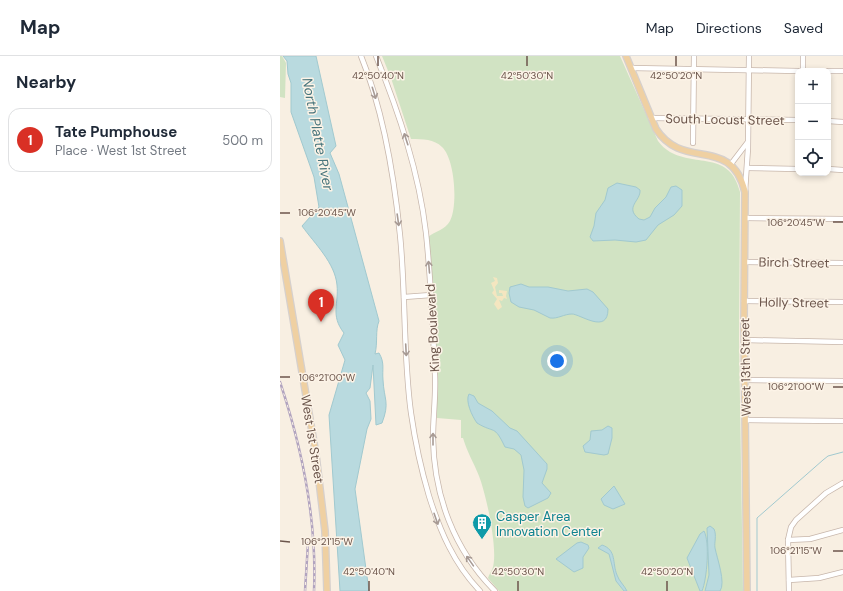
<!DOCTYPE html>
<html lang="en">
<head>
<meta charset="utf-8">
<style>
	body { margin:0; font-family:"DM Sans",sans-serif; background:#f2f2f3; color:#1f2937 }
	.controls { position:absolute; right:12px; top:12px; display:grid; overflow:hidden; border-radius:8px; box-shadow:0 2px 6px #0003 }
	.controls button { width:36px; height:36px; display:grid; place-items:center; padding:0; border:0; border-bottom:1px solid #e0e1e3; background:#fff; color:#1f2937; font:20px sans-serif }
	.you { position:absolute; left:277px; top:305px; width:14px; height:14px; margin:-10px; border:3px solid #fff; border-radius:50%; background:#1a73e8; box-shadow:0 0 0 6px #1a73e833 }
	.badge { display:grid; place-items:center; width:26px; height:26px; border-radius:50%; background:#d93025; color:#fff; font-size:13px; font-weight:700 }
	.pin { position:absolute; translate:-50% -33px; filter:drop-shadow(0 1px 2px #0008) }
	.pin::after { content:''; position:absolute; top:21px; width:14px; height:12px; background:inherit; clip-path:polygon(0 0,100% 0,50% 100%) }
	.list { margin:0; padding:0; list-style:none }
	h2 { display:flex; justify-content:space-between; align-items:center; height:52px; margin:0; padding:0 16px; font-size:17px }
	h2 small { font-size:13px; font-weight:400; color:#747a83 }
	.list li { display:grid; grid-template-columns:26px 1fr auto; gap:12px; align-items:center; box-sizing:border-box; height:64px; margin:0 8px 8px; padding:0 8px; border:1px solid #e0e1e3; border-radius:12px }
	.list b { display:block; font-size:15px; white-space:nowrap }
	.list p { margin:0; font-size:13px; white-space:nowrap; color:#747a83 }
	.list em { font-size:13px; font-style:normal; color:#747a83 }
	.icon { flex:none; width:22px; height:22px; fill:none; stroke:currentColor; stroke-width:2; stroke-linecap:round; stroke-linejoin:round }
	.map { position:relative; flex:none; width:563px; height:535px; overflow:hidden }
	header { display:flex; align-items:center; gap:24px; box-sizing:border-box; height:56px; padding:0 20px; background:#fff; border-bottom:1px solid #e0e1e3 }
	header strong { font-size:19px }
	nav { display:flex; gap:22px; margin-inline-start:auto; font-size:14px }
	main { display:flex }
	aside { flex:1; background:#fff }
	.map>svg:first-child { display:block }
	.green { fill:#d1e3c3 }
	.sand { fill:#f4e6c0 }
	.water { fill:#b9dadf; stroke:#a1c9cf }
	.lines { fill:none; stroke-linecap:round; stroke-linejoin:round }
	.stream { stroke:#a1c9cf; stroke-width:1 }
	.minor-casing { stroke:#c7b6ab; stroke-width:6 }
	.major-casing { stroke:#d6d0cd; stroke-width:8 }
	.minor { stroke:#fff; stroke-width:4.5 }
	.major { stroke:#efd0a2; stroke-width:5.5 }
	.rail-casing { stroke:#b1a3bf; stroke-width:2.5 }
	.rail { stroke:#fcf3e7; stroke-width:1; stroke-dasharray:3; stroke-linecap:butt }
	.oneway { stroke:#a79a94 }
	.ticks { fill:none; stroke:#6c564c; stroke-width:1.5 }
	.labels { text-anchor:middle; stroke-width:3; stroke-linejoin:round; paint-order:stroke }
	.street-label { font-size:13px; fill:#6c564c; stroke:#fcf3e7 }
	.culture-label { font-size:13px; fill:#0d838f; stroke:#fcf3e7; text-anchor:start }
	.water-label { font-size:14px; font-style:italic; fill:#49767d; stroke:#fcf3e7 }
	.ticks-label { font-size:10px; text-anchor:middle; fill:#6c564c; stroke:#fcf3e7; stroke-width:3; stroke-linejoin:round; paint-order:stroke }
</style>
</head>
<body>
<header>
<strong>Map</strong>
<nav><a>Map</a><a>Directions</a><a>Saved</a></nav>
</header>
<main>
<aside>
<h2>Nearby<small></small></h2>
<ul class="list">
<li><span class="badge">1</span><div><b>Tate Pumphouse</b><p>Place · West 1st Street</p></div><em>500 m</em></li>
</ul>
</aside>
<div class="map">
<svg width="563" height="535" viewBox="0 0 563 535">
	<rect width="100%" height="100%" fill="#f8efe2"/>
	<!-- green -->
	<g class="green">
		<path d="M0,0H2L6,7L5,42L0,41Z"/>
		<path d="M102,0H340L378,85C381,89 385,93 390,96C417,111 450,95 460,136L459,283L463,535H219L208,522C209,518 212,515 213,511C218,492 206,438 199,420C194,407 187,396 183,382H181V364L157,362V300L148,181C155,175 165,174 170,165C178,150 175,103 162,91C154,83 143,83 131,83L111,22Z"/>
	</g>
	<!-- sand -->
	<path class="sand" d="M213,221L217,222L218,227L215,231L217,240H223L222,237H219V234L227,235L226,240L227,243L224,242L222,245L219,244L222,251L218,254L214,248L217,243L212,237L214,234L211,227L215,225Z"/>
	<!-- water -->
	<g class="water">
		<path d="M3,0H36L56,90L50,97L59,118L99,265C95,275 98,286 95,298L99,297C105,307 102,313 103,324C104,344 110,346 102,367L96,369L93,309L90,332L86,337L90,345L91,363L87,373L75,433L89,535H60L49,359L65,304L58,289L64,277C50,259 59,248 57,229C55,207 35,188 22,170L39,151L34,121L11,56V27L8,18L7,5Z"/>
		<path d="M337,127L356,131L360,134C361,145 344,151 359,163L364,164L370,161L375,152L386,141L391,131L396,130L402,134V150L394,159L378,169L366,184L356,186L335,184L313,185L310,181L314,170L316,157L325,144L328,132Z"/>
		<path d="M241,228L249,231H268L288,235L307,233L313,236L328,253C328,279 300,258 292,258C284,258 278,263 270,262L254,254L239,251L231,246L229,237L230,231Z"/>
		<path d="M189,338L194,340L198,347L212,355L230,372L237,375L267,408V413L262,427L271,437L268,442L248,452L245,450L243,441L244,414L241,399L234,393L225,391C214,368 215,378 197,367C192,360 185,345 189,338Z"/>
		<path d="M328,370L332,372V382L328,398L324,399L305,396L303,390L310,384L311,375L322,374Z"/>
		<path d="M334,430L345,448L333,453L324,449L321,443Z"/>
		<path d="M430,470L434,473C437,480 434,486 435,492C437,502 446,527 440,535H425L429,519L427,472Z"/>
		<path d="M424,475C430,486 427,523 422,535H420L407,502L420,478Z"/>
		<path d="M297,487L301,486L308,489L309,492L303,501V512L294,516L276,503Z"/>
		<path d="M322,489C337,494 332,507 337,519C339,525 344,529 347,535H344L336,525L329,498L318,492Z"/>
	</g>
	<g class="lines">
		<!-- stream -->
		<path class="stream" d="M477,535V462L543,404L548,400L563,396"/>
		<defs>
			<g id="minor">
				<path d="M81,0C104,56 114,119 120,179C126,239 123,299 131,357C135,385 141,413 149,440C160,475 174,508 200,535"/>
				<path d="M96,0C119,57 139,116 146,177C151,224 153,272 155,319C156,340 153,361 153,382C154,440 174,494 215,535"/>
				<path d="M352,12L518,15"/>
				<path d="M523,15V0"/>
				<path d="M548,15H563"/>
				<path d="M371,62L518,64"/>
				<path d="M548,65L563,66"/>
				<path d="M413,87L414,0"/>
				<path d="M451,108L467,87"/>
				<path d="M468,112L518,113"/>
				<path d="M548,113L563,114"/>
				<path d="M465,136L468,92L469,0"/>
				<path d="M465,162L563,163"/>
				<path d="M465,206L563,207"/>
				<path d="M124,241L151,239"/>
				<path d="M464,245L563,246"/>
				<path d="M465,284L563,286"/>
				<path d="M465,324L563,325"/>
				<path d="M465,364L563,365"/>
				<path d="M508,484L530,483L563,474"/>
				<path d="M509,524L539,522L563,516"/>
				<path d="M509,535L508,484L511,471L516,464L546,437L563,427"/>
			</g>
			<g id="major">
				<path d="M346,0L376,73C404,116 451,78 465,136L464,265L467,535"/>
				<path d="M0,185L36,399L45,475L47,535"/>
			</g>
		</defs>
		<!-- minor casing -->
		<use href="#minor" class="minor-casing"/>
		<!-- major casing -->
		<use href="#major" class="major-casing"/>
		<!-- minor -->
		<use href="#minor" class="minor"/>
		<!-- major -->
		<use href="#major" class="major"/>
		<defs>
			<g id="rail">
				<path d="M0,326C22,392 37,465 34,535"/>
				<path d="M25,535L28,487"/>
			</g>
		</defs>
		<!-- rail casing -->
		<use href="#rail" class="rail-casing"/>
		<!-- rail -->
		<use href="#rail" class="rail"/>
	</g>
	<!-- one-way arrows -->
	<defs><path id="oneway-shaft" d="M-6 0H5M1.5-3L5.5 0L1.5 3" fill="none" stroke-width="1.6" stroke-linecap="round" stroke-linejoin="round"/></defs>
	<g class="oneway">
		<use href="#oneway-shaft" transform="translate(94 37) rotate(73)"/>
		<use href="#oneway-shaft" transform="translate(126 83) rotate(-108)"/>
		<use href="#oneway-shaft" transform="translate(118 164) rotate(82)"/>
		<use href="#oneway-shaft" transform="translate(149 211) rotate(-95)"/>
		<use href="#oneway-shaft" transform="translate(126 294) rotate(87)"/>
		<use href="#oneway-shaft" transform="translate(153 383) rotate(-90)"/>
		<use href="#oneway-shaft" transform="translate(156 463) rotate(71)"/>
		<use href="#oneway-shaft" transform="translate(190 505) rotate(-125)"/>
	</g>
	<!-- ticks -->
	<path class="ticks" d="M98,10V0M247,10V0M396,10V0M0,157H10M553,166H563M0,321H10M553,331H563M0,485L10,486M553,495H563M89,535V525M238,535V525M387,535V525"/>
	<!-- icons -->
	<defs>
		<symbol id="building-pin" viewBox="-11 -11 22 30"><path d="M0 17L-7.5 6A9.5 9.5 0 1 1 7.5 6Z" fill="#0f9aa8" stroke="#fcf3e7"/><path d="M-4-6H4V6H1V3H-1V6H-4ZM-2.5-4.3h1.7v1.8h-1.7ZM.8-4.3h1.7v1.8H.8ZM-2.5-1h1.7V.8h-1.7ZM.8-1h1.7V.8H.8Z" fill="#fff"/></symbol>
	</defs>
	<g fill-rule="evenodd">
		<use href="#building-pin" x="191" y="456" width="22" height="30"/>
	</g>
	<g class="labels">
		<!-- street labels -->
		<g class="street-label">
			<text transform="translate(445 63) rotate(1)" y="5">South Locust Street</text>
			<text transform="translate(514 206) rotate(1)" y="5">Birch Street</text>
			<text transform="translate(514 246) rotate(1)" y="5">Holly Street</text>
			<text transform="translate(152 272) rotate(-93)" y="5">King Boulevard</text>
			<text transform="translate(465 311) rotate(-91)" y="5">West 13th Street</text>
			<text transform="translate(33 383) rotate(81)" y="5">West 1st Street</text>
		</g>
		<!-- culture labels -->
		<g class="culture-label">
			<text x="216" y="465">Casper Area<tspan x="216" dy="15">Innovation Center</tspan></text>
		</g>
		<!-- water labels -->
		<g class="water-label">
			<text transform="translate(38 78) rotate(79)" y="5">North Platte River</text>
		</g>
	</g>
	<g class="ticks-label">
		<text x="98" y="23">42°50'40"N</text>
		<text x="247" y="23">42°50'30"N</text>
		<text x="396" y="23">42°50'20"N</text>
		<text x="47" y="160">106°20'45"W</text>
		<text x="516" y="170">106°20'45"W</text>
		<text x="47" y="325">106°21'00"W</text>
		<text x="516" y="334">106°21'00"W</text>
		<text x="47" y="489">106°21'15"W</text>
		<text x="516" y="498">106°21'15"W</text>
		<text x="89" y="519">42°50'40"N</text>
		<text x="238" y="519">42°50'30"N</text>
		<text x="387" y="519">42°50'20"N</text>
	</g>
</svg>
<div class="controls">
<button>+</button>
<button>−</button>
<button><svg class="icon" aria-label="locate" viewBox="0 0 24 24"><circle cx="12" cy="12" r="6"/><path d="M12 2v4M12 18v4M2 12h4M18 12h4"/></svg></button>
</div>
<div class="you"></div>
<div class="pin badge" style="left:41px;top:266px">1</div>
</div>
</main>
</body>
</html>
